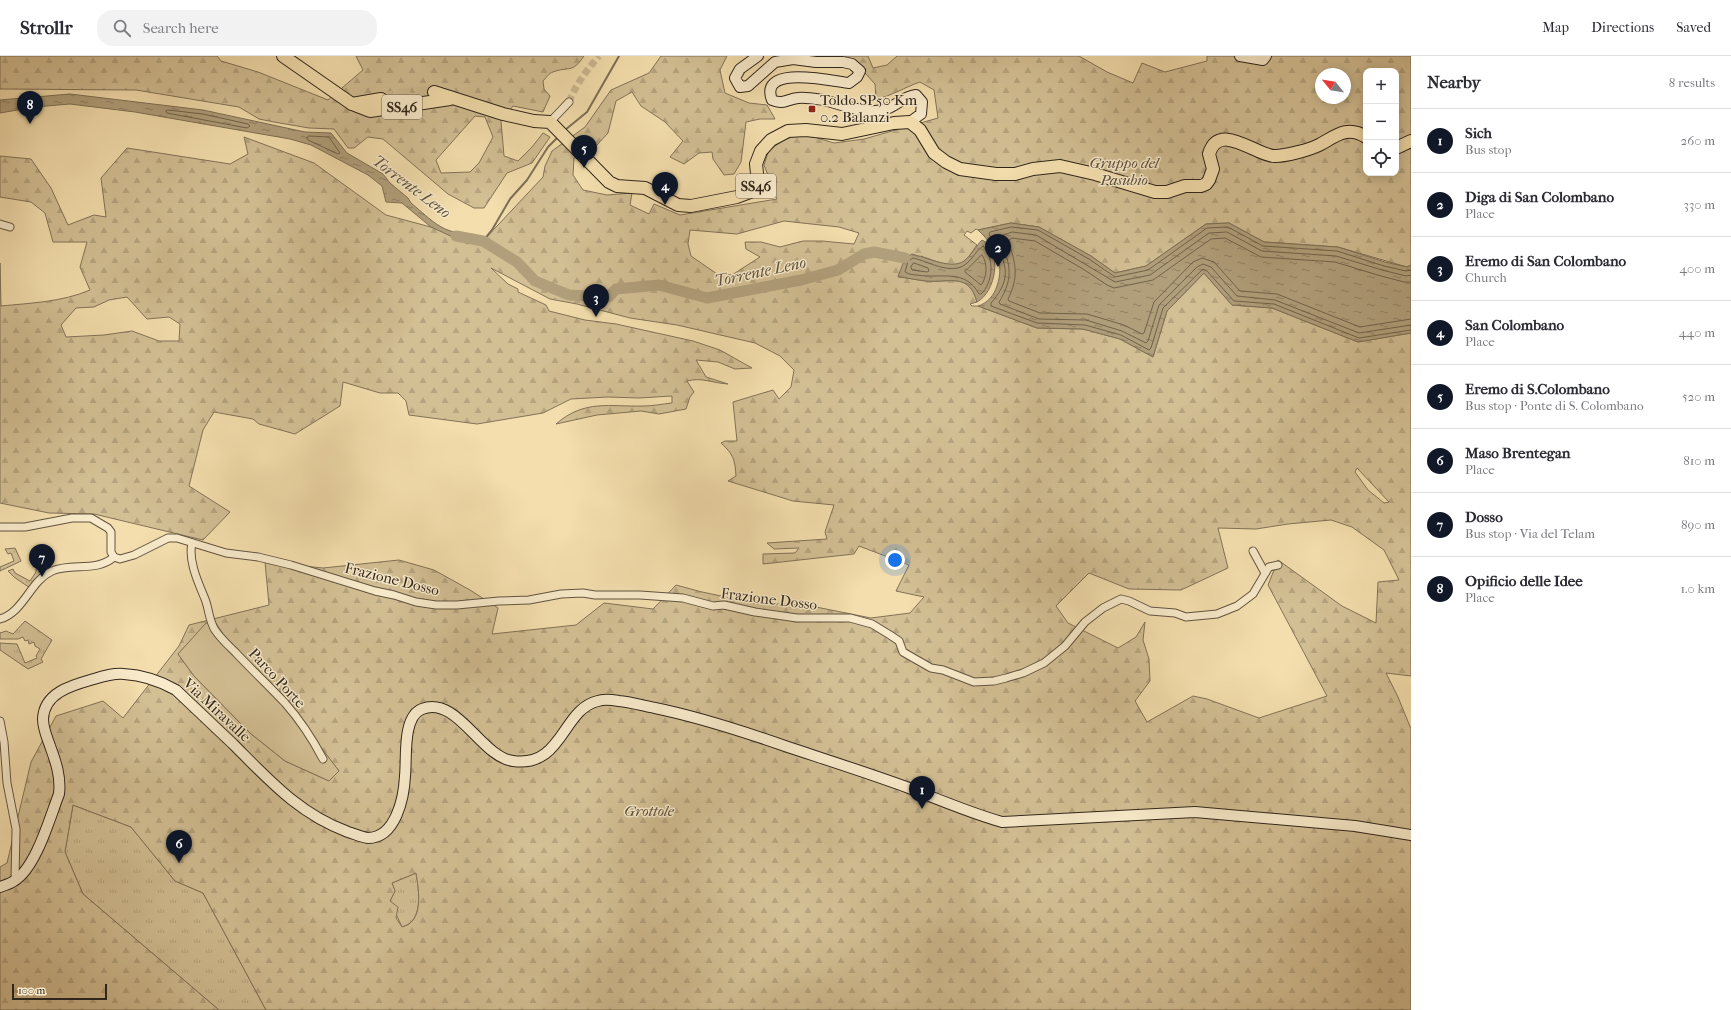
<!DOCTYPE html>
<html lang="en">
<head>
<meta charset="utf-8">
<style>
	body { margin:0; font-family:"IM FELL French Canon",serif; background:#f2f2f3; color:#2b2b33 }
	.controls { position:absolute; right:12px; top:12px; display:grid; overflow:hidden; border-radius:8px; box-shadow:0 2px 10px #0003 }
	.controls button { width:36px; height:36px; display:grid; place-items:center; padding:0; border:0; border-bottom:1px solid #e1e1e2; background:#fff; color:#2b2b33; font:20px sans-serif }
	.compass { position:absolute; left:1315px; top:12px; width:36px; height:36px; border-radius:50%; background:#fff; box-shadow:0 2px 10px #0003; rotate:300deg }
	.scale { position:absolute; left:12px; bottom:10px; width:95px; box-sizing:border-box; padding-left:4px; border:2px solid #30261b; border-top:0; font-size:11px; line-height:14px; white-space:nowrap; color:#30261b; -webkit-text-stroke:3px #f8eaca; paint-order:stroke }
	.you { position:absolute; left:895px; top:504px; width:14px; height:14px; margin:-10px; border:3px solid #fff; border-radius:50%; background:#1a73e8; box-shadow:0 0 0 6px #1a73e833 }
	.badge { display:grid; place-items:center; width:26px; height:26px; border-radius:50%; background:#111827; color:#fff; font-size:13px; font-weight:700 }
	.pin { position:absolute; translate:-50% -33px; filter:drop-shadow(0 1px 2px #0008) }
	.pin::after { content:''; position:absolute; top:21px; width:14px; height:12px; background:inherit; clip-path:polygon(0 0,100% 0,50% 100%) }
	.list { margin:0; padding:0; list-style:none }
	h2 { display:flex; justify-content:space-between; align-items:center; height:52px; margin:0; padding:0 16px; font-size:17px }
	h2 small { font-size:13px; font-weight:400; color:#7c7c81 }
	.list li { display:grid; grid-template-columns:26px 1fr auto; gap:12px; align-items:center; box-sizing:border-box; height:64px; padding:0 16px; border-top:1px solid #e1e1e2 }
	.list b { display:block; font-size:15px; white-space:nowrap }
	.list p { margin:0; font-size:13px; white-space:nowrap; color:#7c7c81 }
	.list em { font-size:13px; font-style:normal; color:#7c7c81 }
	.icon { flex:none; width:22px; height:22px; fill:none; stroke:currentColor; stroke-width:2; stroke-linecap:round; stroke-linejoin:round }
	.map { position:relative; flex:none; width:1411px; height:954px; overflow:hidden }
	header { display:flex; align-items:center; gap:24px; box-sizing:border-box; height:56px; padding:0 20px; background:#fff; border-bottom:1px solid #e1e1e2 }
	header strong { font-size:19px }
	nav { display:flex; gap:22px; margin-inline-start:auto; font-size:14px }
	.search { width:280px; height:36px; background:#f2f2f3; display:flex; align-items:center; gap:10px; box-sizing:border-box; padding:0 14px; border-radius:16px; color:#7c7c81; font-size:15px }
	main { display:flex }
	aside { flex:1; background:#fff }
	.map>svg:first-child { display:block }
	.grass { fill:url(#grass-tufts); stroke:#827258 }
	.forest { fill:url(#forest-firs); stroke:#827258; fill-rule:evenodd }
	.green { fill:#d3bf94; stroke:#827258 }
	.water { fill:url(#water-ripples); stroke:#7d6f55 }
	.lines { fill:none; stroke-linecap:round; stroke-linejoin:round }
	.shore { stroke:#70624b; stroke-width:1 }
	.stream { stroke:#7d6f55; stroke-width:2 }
	.river { stroke:#b19f7b; stroke-width:11 }
	.street-tunnel { stroke:#cdb990; stroke-width:7; stroke-dasharray:7 3.5; stroke-linecap:butt }
	.primary-tunnel { stroke:#cdb990; stroke-width:12; stroke-dasharray:12 6; stroke-linecap:butt }
	.street-casing { stroke:#615440; stroke-width:9 }
	.secondary-casing { stroke:#30261b; stroke-width:12 }
	.primary-casing { stroke:#30261b; stroke-width:14 }
	.street { stroke:#f8eaca; stroke-width:7 }
	.secondary { stroke:#f8eaca; stroke-width:10 }
	.primary { stroke:#f4dead; stroke-width:12 }
	.poi-dot { fill:#8f2418; stroke:#f8eaca; stroke-width:1.5 }
	.labels { text-anchor:middle; stroke-width:3; stroke-linejoin:round; paint-order:stroke }
	.shield { fill:#f8eaca; stroke:#6c6150; stroke-width:1 }
	.shield-label { font-size:14px; font-weight:bold; fill:#30261b }
	.poi-label { font-size:15px; fill:#30261b; stroke:#f8eaca; text-anchor:start }
	.park-label { font-size:15px; font-style:italic; fill:#594c39; stroke:#f8eaca }
	.street-label { font-size:15px; fill:#30261b; stroke:#f8eaca }
	.water-label { font-size:16px; font-style:italic; fill:#5d503d; stroke:#f8eaca }
</style>
</head>
<body>
<header>
<strong>Strollr</strong>
<div class="search"><svg class="icon" aria-label="search" viewBox="0 0 24 24"><circle cx="10" cy="10" r="6"/><path d="M15 15l6 6"/></svg>Search here</div>
<nav><a>Map</a><a>Directions</a><a>Saved</a></nav>
</header>
<main>
<div class="map">
<svg width="1411" height="954" viewBox="0 0 1411 954">
	<defs>
		<pattern id="grass-tufts" width="24" height="20" patternUnits="userSpaceOnUse"><rect width="24" height="20" fill="#d3bf94"/><path d="M3 7l-1-3M5 7V3M7 7l1-3M15 17l-1-3M17 17v-4M19 17l1-3" fill="none" stroke="#b5a47f"/></pattern>
		<pattern id="forest-firs" width="22" height="20" patternUnits="userSpaceOnUse"><rect width="22" height="20" fill="#d3bf94"/><path d="M5 1l3.5 6h-7zM16 11l3.5 6h-7z" fill="#b5a47f"/></pattern>
		<pattern id="water-ripples" width="26" height="14" patternUnits="userSpaceOnUse"><rect width="26" height="14" fill="#b19f7b"/><path d="M2 4q2-2 4 0t4 0M15 11q2-2 4 0t4 0" fill="none" stroke="#908164"/></pattern>
	</defs>
	<rect width="100%" height="100%" fill="#f4dead"/>
	<filter id="stains"><feTurbulence type="fractalNoise" baseFrequency=".005" numOctaves="4"/><feColorMatrix values="0 0 0 0 .2 0 0 0 0 .09 0 0 0 0 .02 0 0 0 .5 -.17"/></filter>
	<radialGradient id="worn" r=".72"><stop offset=".6" stop-color="#630" stop-opacity="0"/><stop offset="1" stop-color="#630" stop-opacity=".3"/></radialGradient>
	<!-- grass -->
	<g class="grass">
		<path d="M15,492L21,505L0,515V511L14,505L11,497L8,498L5,493Z"/>
		<path d="M13,513L15,517L30,525L36,516V513L45,515L30,532L14,521L8,515Z"/>
		<path d="M25,565L52,584L41,603L43,606L28,613L0,594V587L17,588L25,607L37,602L36,600L40,593L35,590L34,586L29,588L28,584L25,585L23,581L18,583H0V577L6,575L13,578Z"/>
		<path d="M73,749L131,771L175,825L203,837L266,954H219L83,838L65,796Z"/>
		<path d="M416,817C419,835 424,865 402,871L390,845L395,835L392,827Z"/>
	</g>
	<!-- forest -->
	<g class="forest">
		<path d="M0,0H217L221,5L258,16L328,44L363,14L356,0H584C572,18 569,10 553,16C549,17 546,22 543,25L544,33L550,40L543,56L513,50L501,65L504,100L518,105L532,91L543,77L550,81L532,107L507,117L484,152H474L448,138L383,83L368,81L354,92H348L334,73L309,72L274,66L259,63L239,51L136,34L0,33ZM475,60L485,61L493,81L479,107L470,116L441,117L436,104Z"/>
		<path d="M661,0H727L720,14L725,37L749,47L767,49L775,63H760L746,66L741,106L734,118L724,119L713,103L712,96L699,97L684,108L670,101L683,85L665,66L641,50L632,36L616,45L608,77L596,90L592,98L574,102L573,119L583,134L607,139L632,137L630,149L649,158L654,148L680,159L777,143L764,109L769,94L785,83L804,78L834,87L864,83L938,62L934,34L920,26C905,31 892,40 876,43L875,28L865,17L845,0H868L873,12L887,9L897,0H1079L1107,16L1133,27L1142,7L1165,16L1207,5V0H1411V209L1407,211L1338,191L1264,186L1229,167L1206,168L1146,210L1115,217L1091,200L1039,171L1011,167L978,174L976,173L971,177L967,175L964,179L977,189C973,194 969,201 965,205C953,214 933,204 921,200L902,212L898,220C908,222 917,224 926,225C950,227 969,216 977,246L970,248L972,250H978L1037,272L1083,273L1120,283L1153,301L1167,255L1204,217L1232,249L1272,252L1358,286L1411,277V620L1386,617L1398,641L1411,673V954H266L203,837L175,825L131,771L73,749L65,796L83,838L219,954H0V811L7,807L31,706L56,660L103,645L123,662L179,590L189,569L269,549L265,506L323,512L399,504L434,514L470,534L498,552L492,578L576,569L604,547L653,553L676,529L702,536L754,547L806,549L871,562L910,557L924,541L896,535L909,509L859,490L854,498L763,508V498L795,497L799,492L774,493L767,487L827,483L825,476L834,449L793,445L728,425L736,420C735,403 733,398 721,387L725,385H737L733,346L773,334L779,343L791,331L794,314L780,300L755,287L677,269L630,262L577,248L550,243L491,212L508,228L518,233V236L546,249L549,255L585,264L616,268L693,285L720,294L752,312L735,313L718,306L696,304L706,321L728,328C712,327 702,321 687,325L694,336L690,341L686,353L659,358L641,355L597,359L556,368C585,343 609,351 644,350C653,350 662,348 672,347V340L639,342L608,341L571,343L543,357L477,368L409,359L406,345L398,337H380L343,326L340,350L295,378L259,368L253,363L214,356L203,374L189,430L230,456L203,484L94,458L49,457L0,447V207L1,250C31,247 62,246 90,234L80,211L87,186H53L45,157L31,146L0,141V100L31,103L51,132L68,169L94,159L106,161L101,122L127,92L230,108L248,98L244,81L314,107L386,159L483,185L543,121L545,110L552,95L585,71L611,34L649,17ZM1366,15H1396V117H1366ZM1321,18H1345V42H1321ZM784,165L839,171L859,177L854,188L822,185H803L780,191L761,186H745L746,193L760,201L732,219L717,218L691,200L688,188L690,174L737,178ZM127,241L147,263L169,261L180,268L179,285H159L132,275L104,279L66,281L61,269L76,252L94,251L109,244ZM1357,412L1389,446L1384,447L1368,434L1355,416ZM1331,464L1352,471L1384,494L1399,524L1378,526L1376,567L1342,550L1278,504L1268,529L1327,640L1259,662L1207,643L1193,640L1147,666L1135,645L1150,625L1149,603L1143,584L1145,566L1136,581L1118,592L1068,567L1056,550L1089,517L1129,533L1181,534L1228,512L1218,472L1256,473L1288,468ZM192,583L322,693L339,715L329,725L285,705L250,677L194,620L178,598ZM416,817C419,835 424,866 402,871L396,862L398,851L390,845L395,835L392,827Z"/>
	</g>
	<!-- green -->
	<path class="green" d="M215,566L232,591L288,648L339,715L329,725L285,705L250,677L194,620L178,598L206,567Z"/>
	<!-- water -->
	<g class="water">
		<path d="M70,38L203,54L305,76L331,77L347,97L383,118L390,127L408,142L411,147C434,166 440,176 471,179L468,188L431,171L402,147L386,146L382,130L368,119L311,89L290,83L135,56L70,48L35,51L0,57V44Z"/>
		<path d="M1011,167L1039,171L1091,200L1115,217L1146,210L1206,168L1229,167L1264,186L1338,191L1385,206L1407,211L1411,209V277L1358,286L1272,252L1232,249L1204,217L1167,255L1153,301L1120,283L1083,273L1037,272L978,250C988,247 994,239 997,230C1005,207 995,190 978,174Z"/>
		<path d="M982,184C1003,194 996,236 977,246C969,216 950,227 926,225C917,224 908,222 898,221L905,202L912,198C925,201 951,214 964,205C971,200 976,190 982,184Z"/>
	</g>
	<g class="lines">
		<!-- shore -->
		<g class="shore">
			<path d="M168,54L203,58L248,68L250,70L247,72L167,57L166,55Z"/>
			<path d="M309,80L329,81L340,97L338,98L308,84L307,82Z"/>
			<path d="M983,190C995,202 993,227 981,238H979C965,212 941,223 917,219C913,219 908,218 905,216L908,205L913,202C928,205 951,220 966,208C973,203 976,194 983,190Z"/>
			<path d="M982,199C988,207 987,222 981,229L965,216Z"/>
			<path d="M914,207L928,212L929,215L927,216L912,214L911,211Z"/>
			<path d="M1411,214L1406,215L1384,210L1337,195L1263,190L1228,171L1207,172L1148,214L1115,221L1089,203L1038,174L1011,171L990,176L989,178C1005,204 1015,220 991,247V250L1037,267L1085,269L1121,279L1149,294L1151,292L1163,252L1203,213L1207,215L1234,245L1274,248L1359,282L1411,274"/>
			<path d="M1411,219L1406,220L1382,214L1336,200L1262,195L1227,176L1209,177L1150,219L1115,226L1036,179L1012,176L998,181C1010,205 1015,221 999,246L1000,248L1039,263L1086,264L1122,275L1146,287L1148,285L1159,249L1197,211L1203,208L1211,211L1237,240L1275,244L1359,277L1411,269"/>
			<path d="M1411,226H1404L1381,220L1335,206L1261,201L1225,182L1211,183L1153,224L1114,232L1107,229L1083,213L1035,185L1012,182L1008,185C1016,207 1019,221 1008,243L1009,245L1040,257L1087,258L1124,269L1142,278L1144,277L1154,246L1193,206L1202,202L1214,206L1240,235L1277,238L1360,271L1411,263"/>
		</g>
		<!-- stream -->
		<g class="stream">
			<path d="M565,74L587,56L619,0"/>
			<path d="M483,185L492,174L510,143L527,124L548,91L559,80"/>
		</g>
		<!-- river -->
		<path class="river" d="M456,180L483,185L517,206L535,225L569,239L609,241L616,233L659,229L707,242L801,224L838,214L864,198L874,196L905,202"/>
		<!-- street-tunnel -->
		<path class="street-tunnel" d="M569,46C576,28 587,14 599,0"/>
		<!-- primary-tunnel -->
		<path class="primary-tunnel" d="M381,43L411,37L434,36"/>
		<defs>
			<g id="street">
				<path d="M550,66L569,46"/>
				<path d="M0,168L10,171"/>
				<path d="M0,471H25L72,462H91L108,472L111,476V496L114,501L120,503L134,499L168,482H177L226,497L258,501L291,509L375,535L394,539L416,546L436,549H457L499,545L529,544L561,538L583,537L595,539H640L683,542L713,550L724,549L755,556L797,562H850L872,568L890,579L899,585L903,596L931,612L943,614L974,626L994,625L1006,622L1023,617L1044,607L1065,590L1085,566L1103,552L1121,543L1129,545L1150,555L1175,557L1186,561L1217,558L1237,550L1253,538L1269,511L1278,509"/>
				<path d="M192,487C188,505 198,526 205,543C209,553 209,565 215,574C221,583 229,590 236,597C252,614 269,630 285,647C300,664 313,684 323,703"/>
				<path d="M1253,495L1265,517"/>
				<path d="M0,563C24,556 30,525 52,515C73,506 95,517 114,501"/>
				<path d="M0,665L4,686L7,727L16,773L15,825"/>
			</g>
			<g id="secondary">
				<path d="M758,0L740,13L735,22L740,31L748,30L775,6L793,3L816,6H843L852,8L860,15L857,21L849,27C832,25 758,8 772,44C784,49 787,43 798,42C806,41 816,43 823,44C842,48 867,60 886,53C898,49 902,41 916,39L922,46L921,58L910,66"/>
				<path d="M1240,0L1263,4L1266,0"/>
				<path d="M0,831C5,829 10,828 14,825C36,812 50,761 59,738C61,721 56,706 50,690C47,681 43,673 43,663C44,636 73,629 94,623C104,620 114,617 124,618C143,619 160,625 176,634C195,652 214,670 233,688C269,724 299,758 348,776C355,778 361,781 368,782C396,782 404,741 405,720C407,702 402,661 422,653C457,639 481,701 513,705C563,712 562,653 598,645C603,643 613,644 619,645C631,646 643,650 655,652C699,661 742,675 785,690C827,704 868,717 909,732C940,744 970,757 1002,766L1195,756L1355,770L1411,779"/>
			</g>
			<g id="primary">
				<path d="M283,0L352,48L370,55L450,43"/>
				<path d="M434,36L503,58L534,65L550,66L609,126L617,130L645,132L678,149L691,150L737,141L753,135L758,127L756,108L761,95L771,84L788,75L806,74L842,78L894,67L910,66L920,74L934,97L946,106L960,113L996,118H1015L1033,113L1060,110L1095,118L1155,136H1167L1185,130H1201L1206,128L1209,124L1213,113L1209,98C1219,64 1258,101 1275,100C1285,100 1309,94 1319,89C1336,80 1347,69 1366,81"/>
				<path d="M352,48L381,43"/>
				<path d="M1396,92L1411,85"/>
			</g>
		</defs>
		<!-- street casing -->
		<use href="#street" class="street-casing"/>
		<!-- secondary casing -->
		<use href="#secondary" class="secondary-casing"/>
		<!-- primary casing -->
		<use href="#primary" class="primary-casing"/>
		<!-- street -->
		<use href="#street" class="street"/>
		<!-- secondary -->
		<use href="#secondary" class="secondary"/>
		<!-- primary -->
		<use href="#primary" class="primary"/>
	</g>
	<!-- markers -->
	<rect class="poi-dot" x="808" y="49" width="8" height="8" rx="2"/>
	<g class="labels">
		<!-- shield labels -->
		<g class="shield">
			<rect x="382" y="39" width="40" height="24" rx="3"/>
			<rect x="736" y="118" width="40" height="24" rx="3"/>
		</g>
		<g class="shield-label">
			<text x="402" y="56">SS46</text>
			<text x="756" y="135">SS46</text>
		</g>
		<!-- poi labels -->
		<g class="poi-label">
			<text x="820" y="49">Toldo SP50 Km<tspan x="820" dy="17">0.2 Balanzi</tspan></text>
		</g>
		<!-- park labels -->
		<g class="park-label">
			<text x="1124" y="112">Gruppo del<tspan x="1124" dy="17">Pasubio</tspan></text>
			<text x="649" y="760">Grottole</text>
		</g>
		<!-- street labels -->
		<g class="street-label">
			<text transform="translate(392 523) rotate(14)" y="5">Frazione Dosso</text>
			<text transform="translate(769 543) rotate(7)" y="5">Frazione Dosso</text>
			<text transform="translate(277 622) rotate(47)" y="5">Parco Porte</text>
			<text transform="translate(217 654) rotate(43)" y="5">Via Miravalle</text>
		</g>
		<!-- water labels -->
		<g class="water-label">
			<text transform="translate(412 130) rotate(37)" y="6">Torrente Leno</text>
			<text transform="translate(760 215) rotate(-12)" y="6">Torrente Leno</text>
		</g>
	</g>
	<rect width="100%" height="100%" filter="url(#stains)"/>
	<rect width="100%" height="100%" fill="url(#worn)"/>
</svg>
<div class="controls">
<button>+</button>
<button>−</button>
<button><svg class="icon" aria-label="locate" viewBox="0 0 24 24"><circle cx="12" cy="12" r="6"/><path d="M12 2v4M12 18v4M2 12h4M18 12h4"/></svg></button>
</div>
<svg class="compass" viewBox="-18 -18 36 36"><path d="M0-13l5 13h-10z" fill="#e53935"/><path d="M0 13l5-13h-10z" fill="#7c7c81"/></svg>
<div class="scale">100 m</div>
<div class="you"></div>
<div class="pin badge" style="left:922px;top:753px">1</div>
<div class="pin badge" style="left:998px;top:211px">2</div>
<div class="pin badge" style="left:596px;top:261px">3</div>
<div class="pin badge" style="left:665px;top:149px">4</div>
<div class="pin badge" style="left:584px;top:112px">5</div>
<div class="pin badge" style="left:179px;top:807px">6</div>
<div class="pin badge" style="left:42px;top:521px">7</div>
<div class="pin badge" style="left:30px;top:68px">8</div>
</div>
<aside>
<h2>Nearby<small>8 results</small></h2>
<ul class="list">
<li><span class="badge">1</span><div><b>Sich</b><p>Bus stop</p></div><em>260 m</em></li>
<li><span class="badge">2</span><div><b>Diga di San Colombano</b><p>Place</p></div><em>330 m</em></li>
<li><span class="badge">3</span><div><b>Eremo di San Colombano</b><p>Church</p></div><em>400 m</em></li>
<li><span class="badge">4</span><div><b>San Colombano</b><p>Place</p></div><em>440 m</em></li>
<li><span class="badge">5</span><div><b>Eremo di S.Colombano</b><p>Bus stop · Ponte di S. Colombano</p></div><em>520 m</em></li>
<li><span class="badge">6</span><div><b>Maso Brentegan</b><p>Place</p></div><em>810 m</em></li>
<li><span class="badge">7</span><div><b>Dosso</b><p>Bus stop · Via del Telam</p></div><em>890 m</em></li>
<li><span class="badge">8</span><div><b>Opificio delle Idee</b><p>Place</p></div><em>1.0 km</em></li>
</ul>
</aside>
</main>
</body>
</html>
